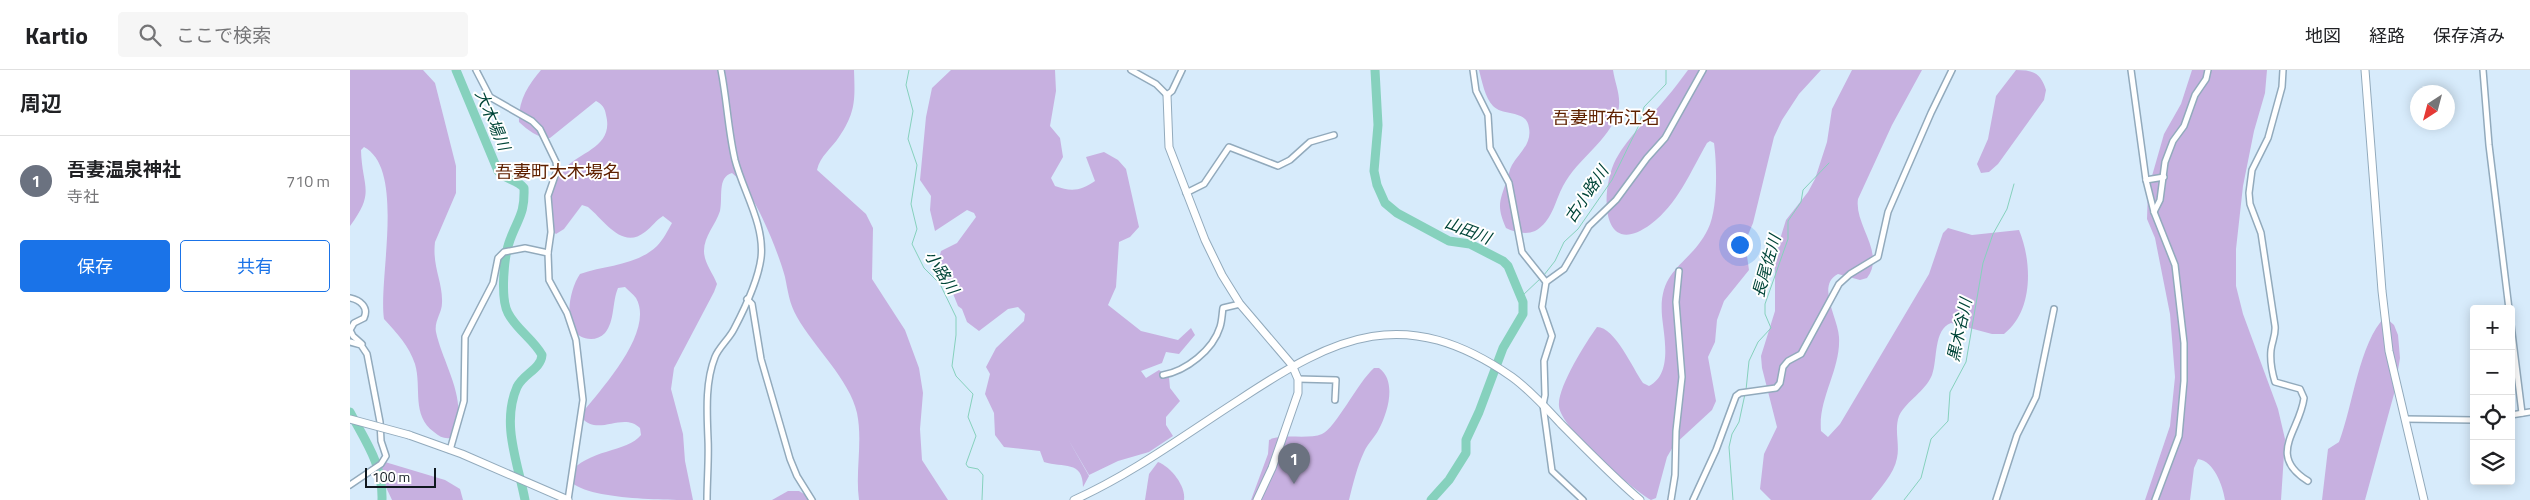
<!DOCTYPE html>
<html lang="ja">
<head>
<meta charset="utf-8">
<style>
	body { margin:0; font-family:"Titillium Web","Noto Sans JP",sans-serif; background:#f6f6f6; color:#202124 }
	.controls { position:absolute; right:15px; bottom:15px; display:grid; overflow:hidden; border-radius:5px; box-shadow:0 2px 12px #0003 }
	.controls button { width:45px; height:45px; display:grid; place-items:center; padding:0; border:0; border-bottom:1px solid #e0e0e0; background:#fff; color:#202124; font:25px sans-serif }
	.compass { position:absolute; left:2060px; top:15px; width:45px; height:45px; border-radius:50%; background:#fff; box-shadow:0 2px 12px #0003; rotate:216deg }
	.scale { position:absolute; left:15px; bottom:12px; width:71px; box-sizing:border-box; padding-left:5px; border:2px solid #0f181f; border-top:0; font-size:14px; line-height:18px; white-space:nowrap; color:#0f181f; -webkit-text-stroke:4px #fff; paint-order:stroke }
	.you { position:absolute; left:1389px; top:174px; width:18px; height:18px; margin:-12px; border:4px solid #fff; border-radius:50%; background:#1a73e8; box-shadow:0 0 0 8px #1a73e833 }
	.badge { display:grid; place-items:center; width:32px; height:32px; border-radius:50%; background:#1a73e8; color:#fff; font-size:16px; font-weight:700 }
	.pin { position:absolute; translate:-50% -41px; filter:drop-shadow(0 1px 2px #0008) }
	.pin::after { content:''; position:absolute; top:26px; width:18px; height:15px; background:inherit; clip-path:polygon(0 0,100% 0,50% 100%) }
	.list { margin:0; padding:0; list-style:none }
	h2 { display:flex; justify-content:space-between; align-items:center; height:65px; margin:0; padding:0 20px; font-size:21px }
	h2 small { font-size:16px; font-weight:400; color:#757577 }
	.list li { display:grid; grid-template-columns:32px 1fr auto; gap:15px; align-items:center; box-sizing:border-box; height:90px; padding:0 20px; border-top:1px solid #e0e0e0 }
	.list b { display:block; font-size:19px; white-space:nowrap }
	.list p { margin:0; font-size:16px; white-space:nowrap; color:#757577 }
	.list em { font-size:16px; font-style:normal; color:#757577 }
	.actions { display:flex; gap:10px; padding:15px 20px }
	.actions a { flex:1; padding:11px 0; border:1px solid #1a73e8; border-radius:5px; text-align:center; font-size:18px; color:#1a73e8 }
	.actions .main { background:#1a73e8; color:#fff }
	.icon { flex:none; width:28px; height:28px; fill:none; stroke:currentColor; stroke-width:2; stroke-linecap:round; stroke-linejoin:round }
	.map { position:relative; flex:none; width:2180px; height:430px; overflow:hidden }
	header { display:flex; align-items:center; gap:30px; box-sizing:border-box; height:70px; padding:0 25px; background:#fff; border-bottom:1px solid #e0e0e0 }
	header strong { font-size:24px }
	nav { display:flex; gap:28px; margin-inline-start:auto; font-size:18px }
	.search { width:350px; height:45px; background:#f6f6f6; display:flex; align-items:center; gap:12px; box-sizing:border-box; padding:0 18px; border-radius:5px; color:#757577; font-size:19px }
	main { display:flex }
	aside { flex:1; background:#fff }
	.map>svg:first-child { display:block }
	.green { fill:#c7b0e0 }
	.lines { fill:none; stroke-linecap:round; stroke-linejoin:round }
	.stream { stroke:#86d1bd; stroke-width:1 }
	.river { stroke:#86d1bd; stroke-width:9 }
	.minor-casing { stroke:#92aabc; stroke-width:8 }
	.tertiary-casing { stroke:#92aabc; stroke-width:9 }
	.minor { stroke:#fff; stroke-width:5 }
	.tertiary { stroke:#fff; stroke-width:7 }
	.tertiary-bridge-casing { stroke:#92aabc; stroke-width:9; stroke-linecap:butt }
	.tertiary-bridge { stroke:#fff; stroke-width:7 }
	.labels { text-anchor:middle; stroke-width:4; stroke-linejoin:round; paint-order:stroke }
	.water-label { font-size:16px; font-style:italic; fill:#004538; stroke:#fff }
	.quarter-label { font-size:18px; fill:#5f2100; stroke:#fff }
</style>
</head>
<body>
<header>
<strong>Kartio</strong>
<div class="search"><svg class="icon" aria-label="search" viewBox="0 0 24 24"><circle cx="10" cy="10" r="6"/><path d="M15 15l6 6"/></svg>ここで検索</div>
<nav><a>地図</a><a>経路</a><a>保存済み</a></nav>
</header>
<main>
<aside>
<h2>周辺<small></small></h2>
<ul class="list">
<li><span class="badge" style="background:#6b7280">1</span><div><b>吾妻温泉神社</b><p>寺社</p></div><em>710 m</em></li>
</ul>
<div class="actions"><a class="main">保存</a><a>共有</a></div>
</aside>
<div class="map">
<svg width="2180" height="430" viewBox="0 0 2180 430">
	<rect width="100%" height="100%" fill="#d7ebfb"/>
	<!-- green -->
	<g class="green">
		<path d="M0,0H73L85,13L106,96V123L85,172C82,197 93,212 92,233C92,243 84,251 86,262C93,295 122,335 101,368C94,369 90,367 84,362C61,345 72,318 65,294C59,276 47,263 34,249C28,209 56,99 14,77L11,80C12,118 26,121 0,156Z"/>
		<path d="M191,0H504C505,29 506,42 489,67C482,78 470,86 467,100L516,144L523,158L522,209L555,260L569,298L573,323L570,359L572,390L598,430H509C505,401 513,372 507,343C500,310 463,276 447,247C439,233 438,221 435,207C428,181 403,118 382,103C367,107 373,128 370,141C366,154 354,166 354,181C354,193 363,203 367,214L364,222L324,298L321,319L333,364L335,391L343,430C319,430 219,430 218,405C238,378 277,383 291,365L290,358C273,341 248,367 232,348L233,342C252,318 305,261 286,228C283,224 278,220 275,217L268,218C262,232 265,251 255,263C251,267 246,269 241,269C210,268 218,221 230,204C255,195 286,196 307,176C313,170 318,160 322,153L313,146C306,150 302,157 295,162C272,180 255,151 238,137L232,135L214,159L206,164C198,158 197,149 198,140C201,124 204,110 215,98C232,81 264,76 256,45C255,38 252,34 246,31L200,68C187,68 178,60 169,52C168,31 178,15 191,0Z"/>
		<path d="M601,0H705L706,21L700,56L710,68L713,87L701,108L705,116C721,122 731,121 745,111L736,87L754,82L768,90L776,99L789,157L780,167L769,172L766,217L758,235L791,261L828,270L841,258L845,265L829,284L816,282L812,293L791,301L796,308L809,300L819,307L820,318L830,331L816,347V355L823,366L799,382L768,391L739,405L718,369L739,406L733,417C733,390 713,398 694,392L690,381L654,377L645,365L644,343L635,324L640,304L636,297L646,278L674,251L675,244L668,237L658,239L629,261L617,252L612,239L608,236L589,189L591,181L607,173L626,147L624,143L617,140L585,161L580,140L581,126L570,110L576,47L582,18Z"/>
		<path d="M1129,0H1263C1265,14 1272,27 1268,42C1258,72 1228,88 1213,116C1205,131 1202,152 1185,161C1176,165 1164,162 1156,158C1146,136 1150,130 1157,110C1159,105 1159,100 1162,95C1169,83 1182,74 1179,58C1177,39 1154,47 1143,36C1135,28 1132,11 1129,0Z"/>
		<path d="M1338,0H1471L1449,24L1432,50L1424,67L1403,153L1395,172L1399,200L1374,231L1367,250L1365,272L1358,287L1366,331L1362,340L1324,375L1317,387L1306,428L1301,430C1281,418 1210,358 1209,336C1207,318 1236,272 1247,257C1265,257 1283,299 1293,313L1299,316C1323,304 1314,267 1312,246C1308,197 1340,196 1358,159C1368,139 1367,95 1364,73L1360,71L1357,73C1341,101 1327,135 1301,154C1250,192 1250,119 1266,89C1279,65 1300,48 1317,27C1324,19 1331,9 1338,0Z"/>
		<path d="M1502,0H1572L1542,55L1508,129C1504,155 1536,183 1517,208L1510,210L1488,204C1466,215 1488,248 1489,267C1491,300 1468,328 1471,361L1478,367L1490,354L1579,204L1593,163L1598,158L1622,165L1669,160C1682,191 1684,241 1654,264H1642L1601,253C1583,260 1588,289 1582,305C1575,322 1557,330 1549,346C1544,360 1550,374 1547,388C1544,404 1530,418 1521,430H1421L1410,419L1414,384L1427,357L1412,298L1411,286L1425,241V192L1431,166L1436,150L1458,122L1465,109L1477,72L1482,39Z"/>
		<path d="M1666,0C1683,0 1691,3 1696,20L1694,30L1648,94L1639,102L1631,103L1627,94L1638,69L1646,26Z"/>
		<path d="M1842,0H1917L1915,23L1904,61L1893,116L1886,179V216L1893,244L1928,339L1935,369L1931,430H1875C1873,416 1864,391 1848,389L1844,398L1840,430H1795L1820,356L1825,307L1820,244L1805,168L1797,149L1798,120L1814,64L1831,34Z"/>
		<path d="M2035,247L2044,255L2048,265L2050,288L2044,324L2015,430H1972L1978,379L1989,372C2003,336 2009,273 2035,247Z"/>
		<path d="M1024,298H1029C1047,311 1038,342 1029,359C1025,367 1018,373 1014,382C1007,397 1003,414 999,430H901L918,384L919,370C931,363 958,370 972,364C985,359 1008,312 1024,298Z"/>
		<path d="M35,392L95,410L110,419L113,430H42L35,415L30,393Z"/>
		<path d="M808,392C821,397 836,416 834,430H795L799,404Z"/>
		<path d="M438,421H449L464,430H422Z"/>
	</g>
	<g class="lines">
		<!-- stream -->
		<g class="stream">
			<path d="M559,0L556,15L563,41L558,69L567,95L561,134L567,159L562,174L574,198L590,214L606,247V265L602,296L606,306L623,324L618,347L626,366L616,394L618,397L628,399L633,405L632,430"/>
			<path d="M1194,205L1205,191L1214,172L1228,159L1262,110L1289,55L1294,37L1316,14V0"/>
			<path d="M1172,226L1191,208"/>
			<path d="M1396,320L1399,291L1408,272L1421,258L1415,244V234L1438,169V151L1451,132L1453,120L1479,93"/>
			<path d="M1383,430L1379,377L1382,364L1389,352L1395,324"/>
			<path d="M1554,430L1571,408L1581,369L1598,351L1600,322L1616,292L1633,193L1643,164L1657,139L1664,114"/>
		</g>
		<!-- river -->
		<g class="river">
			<path d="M106,0L148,101C155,110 167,109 174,118C175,144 168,148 160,170C154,185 150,228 158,243C166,259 183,269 192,285C191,299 173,304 167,317C151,354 168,393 175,430"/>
			<path d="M1025,0L1028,55L1024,101L1027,115L1035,133L1047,143L1099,171L1120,174L1153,191L1158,196L1173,232V244L1153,278L1129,342L1116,370V383L1099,410L1081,430"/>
			<path d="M0,342C16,372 33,395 32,430"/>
		</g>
		<defs>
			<g id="minor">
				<path d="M126,0L140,27L182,51L190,59L206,92L207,100L198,126L201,162L198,183L199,210L217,243L226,270L233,330L218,430"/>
				<path d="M781,0L806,14L817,25L822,21L832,0"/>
				<path d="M1123,0L1126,21L1138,45L1140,78L1159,113L1172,182L1196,212L1192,237L1202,266L1194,291L1195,325L1193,335L1202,401L1233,430"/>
				<path d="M1781,0L1796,110L1804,142L1825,195L1834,273V311L1829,366L1805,430"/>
				<path d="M1933,0L1932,17L1918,68L1902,100L1899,123L1900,134L1911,163L1925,256C1926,265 1922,271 1921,280C1920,290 1922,302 1925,312L1950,319L1954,328C1950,361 1916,385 1958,411"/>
				<path d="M2133,0L2139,75L2159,239"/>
				<path d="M1796,110L1814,107"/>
				<path d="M836,123L854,114L879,77L928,96L940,90L960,72L984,65"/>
				<path d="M1804,142L1810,130L1815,92L1823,71L1834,56L1845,25L1856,9L1858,0"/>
				<path d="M1196,212L1214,199L1239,156L1266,130L1297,88L1315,68L1353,0"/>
				<path d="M0,228C10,230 19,237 14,248L4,253L0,260L3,266L12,274"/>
				<path d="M397,229L402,234L411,289L440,389L447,406L462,430"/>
				<path d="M2161,255L2172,343"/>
				<path d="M0,272L11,275L17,284L30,352L31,371L36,386L31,394L0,415"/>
				<path d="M813,305C836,301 863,280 870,257C872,251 872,244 873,238L890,234"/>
				<path d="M948,309L986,310L985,330"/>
				<path d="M2161,345L2180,342"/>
				<path d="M2055,349L2124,350"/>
				<path d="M100,380L114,331L115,267L143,213L148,188L154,182L175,178L198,183"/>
				<path d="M357,430C357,410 359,388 358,369C357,343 355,312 365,287C369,277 379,269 384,259C395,238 408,211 411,188C415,155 393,121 385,90C378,60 377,30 371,0"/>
				<path d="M1321,430L1325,405L1326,361L1332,307L1326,232L1329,201"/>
				<path d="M1343,430L1366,380L1386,326L1390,323L1426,318L1430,313L1433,297L1438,291L1451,284L1489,214L1500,204L1528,187L1538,142L1581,43L1602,0"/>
				<path d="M1646,430L1667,365L1686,327L1704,239"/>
			</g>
			<g id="tertiary">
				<path d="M2015,0L2032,221L2039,281L2074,430"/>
				<path d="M817,25L819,77L855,170L872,205L890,234L942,295L948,309V323L922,398L907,430"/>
				<path d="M59,365L112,384L218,430"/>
				<path d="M724,430C782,404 836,364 889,330C987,265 1055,233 1162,307C1180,320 1196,338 1211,354C1237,380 1262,406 1290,430"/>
			</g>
		</defs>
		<!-- minor casing -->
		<use href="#minor" class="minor-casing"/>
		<!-- tertiary casing -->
		<use href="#tertiary" class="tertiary-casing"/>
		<!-- minor -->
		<use href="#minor" class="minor"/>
		<!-- tertiary -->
		<use href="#tertiary" class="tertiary"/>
		<defs>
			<path id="tertiary-bridge" d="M0,349L59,365"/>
		</defs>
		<!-- tertiary-bridge casing -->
		<use href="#tertiary-bridge" class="tertiary-bridge-casing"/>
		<!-- tertiary-bridge -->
		<use href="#tertiary-bridge" class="tertiary-bridge"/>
	</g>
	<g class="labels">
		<!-- water labels -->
		<g class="water-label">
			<text transform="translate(143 50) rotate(67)" y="6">大木場川</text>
			<text transform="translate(1236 124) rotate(-56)" y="6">古小路川</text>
			<text transform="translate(1118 160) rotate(21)" y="6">山田川</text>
			<text transform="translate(1416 196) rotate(-74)" y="6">長尾佐川</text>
			<text transform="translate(592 202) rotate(57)" y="6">小路川</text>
			<text transform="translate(1609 260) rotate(-78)" y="6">黒木谷川</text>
		</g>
		<!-- quarter labels -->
		<g class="quarter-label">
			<text x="1256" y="54">吾妻町布江名</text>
			<text x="208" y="108">吾妻町大木場名</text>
		</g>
	</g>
</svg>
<div class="controls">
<button>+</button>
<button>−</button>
<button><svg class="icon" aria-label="locate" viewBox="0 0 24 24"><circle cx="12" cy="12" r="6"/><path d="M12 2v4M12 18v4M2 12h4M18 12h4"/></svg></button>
<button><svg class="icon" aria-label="layers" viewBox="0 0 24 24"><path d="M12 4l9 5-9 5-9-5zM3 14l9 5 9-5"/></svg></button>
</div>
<svg class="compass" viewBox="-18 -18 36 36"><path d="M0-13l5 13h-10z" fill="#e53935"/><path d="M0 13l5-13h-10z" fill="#757577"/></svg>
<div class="scale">100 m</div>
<div class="you"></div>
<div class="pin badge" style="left:944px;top:414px;background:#6b7280">1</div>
</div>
</main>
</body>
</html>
